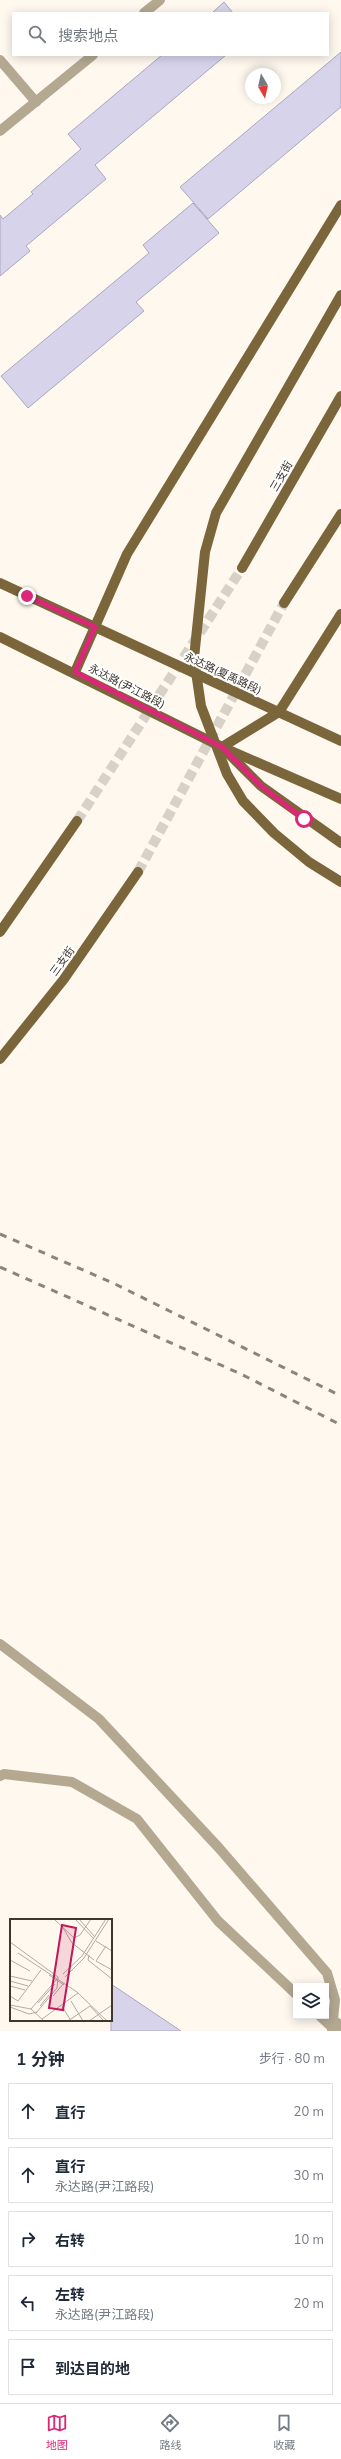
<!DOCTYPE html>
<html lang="zh">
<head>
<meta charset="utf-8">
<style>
	body { margin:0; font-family:Mulish,"Noto Sans SC",sans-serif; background:#f6f6f7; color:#1f2937 }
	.controls { position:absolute; right:12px; bottom:12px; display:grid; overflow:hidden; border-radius:0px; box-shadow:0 2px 10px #0003 }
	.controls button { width:36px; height:36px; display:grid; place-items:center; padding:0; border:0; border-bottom:1px solid #e0e1e3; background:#fff; color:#1f2937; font:20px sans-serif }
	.compass { position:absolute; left:245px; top:68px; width:36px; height:36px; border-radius:50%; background:#fff; box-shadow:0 2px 10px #0003; rotate:171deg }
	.stop { position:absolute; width:12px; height:12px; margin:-9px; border:3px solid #db2777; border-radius:50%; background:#fff }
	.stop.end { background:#db2777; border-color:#fff; box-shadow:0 1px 4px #0008 }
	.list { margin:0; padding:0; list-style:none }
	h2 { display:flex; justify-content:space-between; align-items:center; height:52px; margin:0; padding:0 16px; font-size:17px }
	h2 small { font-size:13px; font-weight:400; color:#747a83 }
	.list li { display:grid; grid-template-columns:26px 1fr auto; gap:12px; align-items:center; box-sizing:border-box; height:56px; margin:0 8px 8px; padding:0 8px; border:1px solid #e0e1e3; border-radius:0px }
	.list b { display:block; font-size:15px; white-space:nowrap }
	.list p { margin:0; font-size:13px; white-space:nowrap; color:#747a83 }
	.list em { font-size:13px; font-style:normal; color:#747a83 }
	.icon { flex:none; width:22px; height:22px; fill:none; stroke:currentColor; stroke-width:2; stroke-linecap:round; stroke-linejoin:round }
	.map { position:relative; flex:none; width:341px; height:2031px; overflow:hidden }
	.search { position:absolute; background:#fff; box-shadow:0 2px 10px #0003; left:12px; right:12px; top:12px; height:44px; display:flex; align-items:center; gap:10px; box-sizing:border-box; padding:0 14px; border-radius:0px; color:#747a83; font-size:15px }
	.sheet { height:372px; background:#fff }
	nav { display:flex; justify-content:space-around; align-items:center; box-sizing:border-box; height:56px; border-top:1px solid #e0e1e3; background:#fff; font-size:11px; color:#747a83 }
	nav a { display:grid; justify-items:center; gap:2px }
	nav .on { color:#db2777 }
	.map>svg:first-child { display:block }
	.building { fill:#d6d3eb; stroke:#aaa7bf }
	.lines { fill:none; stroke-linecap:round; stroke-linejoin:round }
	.major-tunnel { stroke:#d7d1c8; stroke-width:10; stroke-dasharray:10 5; stroke-linecap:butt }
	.minor { stroke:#b4a891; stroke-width:10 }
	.major { stroke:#7b653b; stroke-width:10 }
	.rail { stroke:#8a847b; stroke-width:3; stroke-dasharray:7 7; stroke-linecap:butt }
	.minor-bridge { stroke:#b4a891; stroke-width:10 }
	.major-bridge { stroke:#7b653b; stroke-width:10 }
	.route { stroke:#db2777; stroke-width:5 }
	.labels { text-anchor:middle; stroke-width:4; stroke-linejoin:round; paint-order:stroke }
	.street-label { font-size:11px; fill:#3d372e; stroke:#fff }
	.inset-road { fill:none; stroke:#b1aba2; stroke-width:1 }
	.view { fill:#c2185b; fill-opacity:0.15; stroke:#c2185b; stroke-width:2 }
	.inset-edge { fill:none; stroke:#3d372e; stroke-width:2 }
</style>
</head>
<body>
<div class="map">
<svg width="341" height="2031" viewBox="0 0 341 2031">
	<rect width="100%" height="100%" fill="#fef8ef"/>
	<!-- building -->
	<g class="building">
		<path d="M224,2L233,13H212Z"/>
		<path d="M341,52V107L208,219L180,187Z"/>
		<path d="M162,55H226L95,165L106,179L26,246L30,251L0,276V215L3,219L33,194L31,192L81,149L68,134Z"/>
		<path d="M193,203L219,233L136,302L144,311L28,408L1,376L149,253L143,245Z"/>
		<path d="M111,1984L181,2031H111Z"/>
	</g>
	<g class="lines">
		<!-- major-tunnel -->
		<g class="major-tunnel">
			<path d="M77,821L242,568"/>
			<path d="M138,872L284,603"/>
		</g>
		<!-- minor -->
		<g class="minor">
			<path d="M144,13L160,0"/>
			<path d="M0,60L36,102"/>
			<path d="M0,131L93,55"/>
			<path d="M0,1644L99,1719L219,1848L327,1973L335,2000L332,2029"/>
			<path d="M0,1776L4,1774L72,1782L137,1819L218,1921L296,1994"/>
		</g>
		<!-- major -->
		<g class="major">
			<path d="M242,568L341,396"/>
			<path d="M0,583L341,741"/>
			<path d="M284,603L341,514"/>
			<path d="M0,637L222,747L341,799"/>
			<path d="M75,672L127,554L341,205"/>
			<path d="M222,747L279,712L341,614"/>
			<path d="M226,751L261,786L341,843"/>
			<path d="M0,932L77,821"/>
			<path d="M0,1059L64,979L138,872"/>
		</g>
		<!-- rail -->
		<g class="rail">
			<path d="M0,1234L113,1283L341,1396"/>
			<path d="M0,1267L241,1374L341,1425"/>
		</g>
		<!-- minor-bridge -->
		<g class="minor-bridge">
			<path d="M320,2016L336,2031"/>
			<path d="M325,2016L341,2025"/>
		</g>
		<!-- major-bridge -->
		<path class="major-bridge" d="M341,295L216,513L205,552L194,658L201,706L227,774L243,801L274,833L309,862L341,882"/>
	</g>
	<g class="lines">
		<!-- route -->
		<path class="route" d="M27,596L95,627L75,672L222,747L261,786L304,819"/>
	</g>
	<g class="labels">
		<!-- street labels -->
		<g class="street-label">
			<text transform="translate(281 476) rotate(-60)" y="4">三支街</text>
			<text transform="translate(223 673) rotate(25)" y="4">永达路(夏禹路段)</text>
			<text transform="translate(127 686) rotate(27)" y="4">永达路(尹江路段)</text>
			<text transform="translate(62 961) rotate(-54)" y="4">三支街</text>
		</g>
	</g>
	<!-- overview -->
	<g transform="translate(10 1919)">
		<rect width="102" height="102" fill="#fef8ef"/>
		<path class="inset-road" d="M44,0L64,19L70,16L81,0M65,0L84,20M69,0L85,18M52,7L62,24L84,41M86,22L102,32M0,23L48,58L47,69L26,94M96,27L86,42L102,51M8,34L67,73L97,102M79,36L78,41L102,60M0,41L20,52M53,55L72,37L96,0M39,56L54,66M0,57L22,62M55,58L74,39L99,0M0,62L18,67M0,67L15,71M0,77L8,82L31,51M43,77L54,64M61,82L73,102M28,84L45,65M0,86L21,90M30,87L39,76M52,87L61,102M80,87L94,102M0,88L19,95L27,93M21,90L34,102M21,90L47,60M32,100L68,74M58,102L80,87M79,102L102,86"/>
		<path class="view" d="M52,6L66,9L53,91L39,89Z"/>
		<rect width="102" height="102" class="inset-edge"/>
	</g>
</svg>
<div class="controls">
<button><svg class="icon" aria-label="layers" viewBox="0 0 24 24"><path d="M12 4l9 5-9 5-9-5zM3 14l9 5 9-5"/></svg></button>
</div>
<svg class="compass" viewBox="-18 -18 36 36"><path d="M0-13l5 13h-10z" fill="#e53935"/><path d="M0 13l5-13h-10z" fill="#747a83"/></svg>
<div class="stop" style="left:304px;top:819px"></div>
<div class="stop end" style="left:27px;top:596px"></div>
<div class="search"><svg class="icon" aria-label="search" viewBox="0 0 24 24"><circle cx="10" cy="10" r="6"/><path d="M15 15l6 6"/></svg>搜索地点</div>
</div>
<section class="sheet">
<h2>1 分钟<small>步行 · 80 m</small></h2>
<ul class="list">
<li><svg class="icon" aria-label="ahead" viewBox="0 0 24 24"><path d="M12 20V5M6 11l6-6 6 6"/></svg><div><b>直行</b></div><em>20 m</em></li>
<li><svg class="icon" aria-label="ahead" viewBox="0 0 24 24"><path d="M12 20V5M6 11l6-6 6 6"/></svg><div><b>直行</b><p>永达路(尹江路段)</p></div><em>30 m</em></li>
<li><svg class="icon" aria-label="right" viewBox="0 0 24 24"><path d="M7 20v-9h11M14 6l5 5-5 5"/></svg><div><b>右转</b></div><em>10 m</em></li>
<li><svg class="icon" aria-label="left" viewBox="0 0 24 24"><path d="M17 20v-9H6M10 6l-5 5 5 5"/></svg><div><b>左转</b><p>永达路(尹江路段)</p></div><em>20 m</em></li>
<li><svg class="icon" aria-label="arrive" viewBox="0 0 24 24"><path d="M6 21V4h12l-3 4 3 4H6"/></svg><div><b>到达目的地</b></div></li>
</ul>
</section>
<nav>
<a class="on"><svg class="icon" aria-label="map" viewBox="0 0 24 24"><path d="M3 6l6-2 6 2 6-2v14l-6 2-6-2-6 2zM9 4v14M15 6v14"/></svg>地图</a>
<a><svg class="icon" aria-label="directions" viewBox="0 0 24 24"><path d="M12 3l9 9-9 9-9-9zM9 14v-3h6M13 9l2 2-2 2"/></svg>路线</a>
<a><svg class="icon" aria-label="saved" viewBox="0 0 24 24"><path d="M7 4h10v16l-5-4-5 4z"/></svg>收藏</a>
</nav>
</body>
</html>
